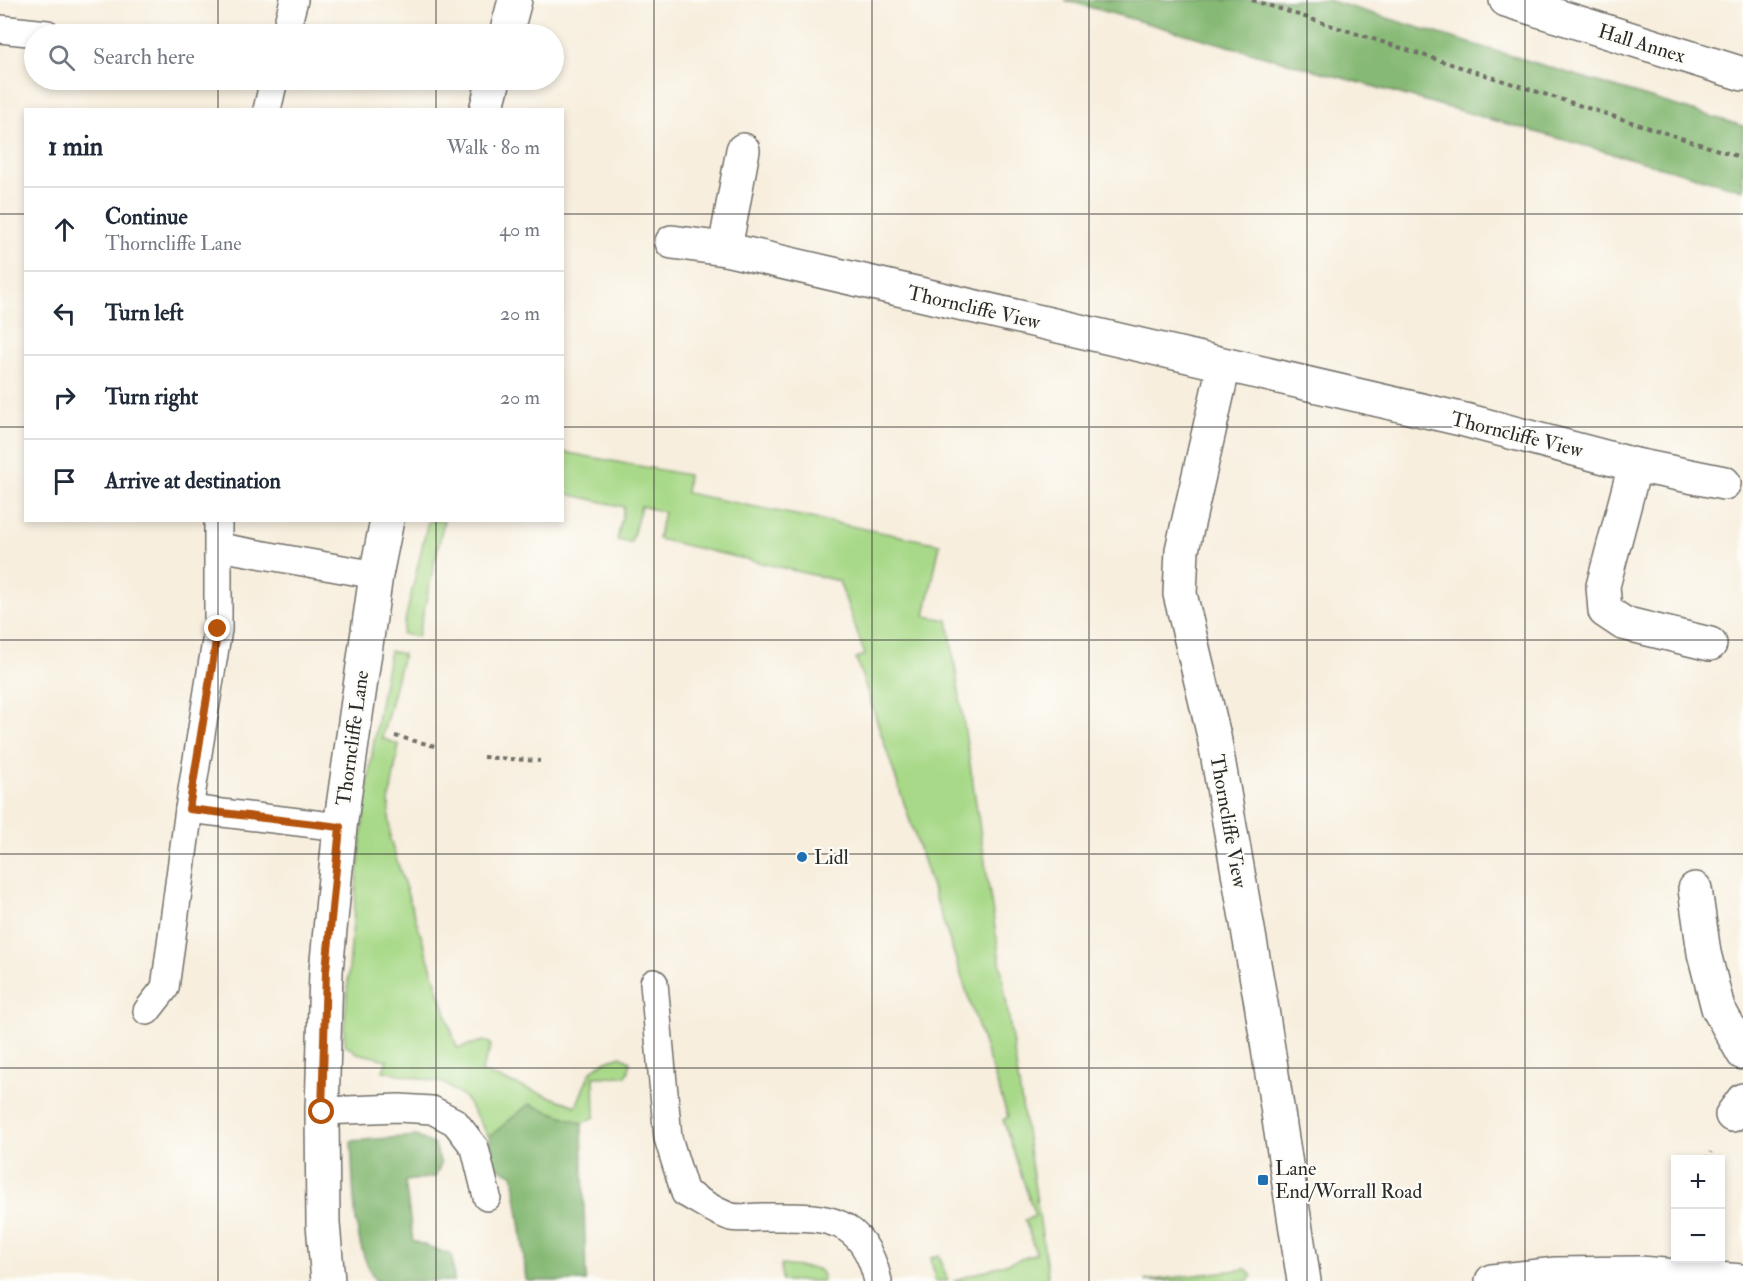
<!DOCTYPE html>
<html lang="en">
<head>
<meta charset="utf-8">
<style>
	body { margin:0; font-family:"IM FELL Double Pica",serif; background:#f6f6f7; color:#1f2937 }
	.controls { position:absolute; right:18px; bottom:18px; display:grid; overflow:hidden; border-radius:0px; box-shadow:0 3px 9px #0003 }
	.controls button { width:54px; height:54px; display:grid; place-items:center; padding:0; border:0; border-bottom:2px solid #e0e1e3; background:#fff; color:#1f2937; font:30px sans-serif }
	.stop { position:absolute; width:18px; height:18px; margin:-14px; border:4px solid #b45309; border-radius:50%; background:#fff }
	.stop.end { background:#b45309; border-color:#fff; box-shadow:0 2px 6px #0008 }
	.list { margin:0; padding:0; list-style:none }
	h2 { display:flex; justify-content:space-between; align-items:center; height:78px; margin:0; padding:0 24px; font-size:26px }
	h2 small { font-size:20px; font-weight:400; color:#747a83 }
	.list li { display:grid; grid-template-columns:39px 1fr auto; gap:18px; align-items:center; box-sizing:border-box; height:84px; padding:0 24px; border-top:2px solid #e0e1e3 }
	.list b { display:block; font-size:22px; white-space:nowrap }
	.list p { margin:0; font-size:20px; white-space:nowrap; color:#747a83 }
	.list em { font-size:20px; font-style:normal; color:#747a83 }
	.icon { flex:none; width:33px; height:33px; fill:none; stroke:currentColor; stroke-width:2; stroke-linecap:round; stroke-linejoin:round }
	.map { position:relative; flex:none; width:1743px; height:1281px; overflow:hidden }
	.search { position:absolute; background:#fff; box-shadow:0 3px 9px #0003; left:24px; top:24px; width:540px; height:66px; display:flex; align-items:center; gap:15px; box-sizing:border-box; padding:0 21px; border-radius:33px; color:#747a83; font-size:22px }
	.panel { position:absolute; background:#fff; box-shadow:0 3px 9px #0003; left:24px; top:108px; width:540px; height:414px; border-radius:0px }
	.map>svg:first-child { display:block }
	.green { fill:#a8d988; stroke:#6a825a; stroke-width:1.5 }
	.forest { fill:#86b974; stroke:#587250; stroke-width:1.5 }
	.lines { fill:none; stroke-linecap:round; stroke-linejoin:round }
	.lane-casing { stroke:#726f69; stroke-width:30 }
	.street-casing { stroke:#726f69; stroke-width:36 }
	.secondary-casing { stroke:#726f69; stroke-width:36 }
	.path { stroke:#726f69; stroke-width:4; stroke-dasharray:4.5 4.5; stroke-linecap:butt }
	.lane { stroke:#fff; stroke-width:27 }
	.street { stroke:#fff; stroke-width:33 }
	.secondary { stroke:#fff; stroke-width:33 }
	.route { stroke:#b45309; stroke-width:8 }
	.grid { fill:none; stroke:#2b2b2b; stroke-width:1.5; stroke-opacity:0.55 }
	.poi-dot { fill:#1f6fb2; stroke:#fdfcf7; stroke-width:2 }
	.labels { text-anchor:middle; stroke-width:4.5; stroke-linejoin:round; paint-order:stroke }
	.street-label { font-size:20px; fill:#2b2b2b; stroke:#fdfcf7 }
	.poi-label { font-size:20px; fill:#2b2b2b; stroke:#fdfcf7; text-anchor:start }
</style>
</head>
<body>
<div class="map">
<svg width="1743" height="1281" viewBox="0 0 1743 1281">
	<rect width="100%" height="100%" fill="#fdfcf7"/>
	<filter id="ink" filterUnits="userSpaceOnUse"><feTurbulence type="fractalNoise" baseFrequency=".0167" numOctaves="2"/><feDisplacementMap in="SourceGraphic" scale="12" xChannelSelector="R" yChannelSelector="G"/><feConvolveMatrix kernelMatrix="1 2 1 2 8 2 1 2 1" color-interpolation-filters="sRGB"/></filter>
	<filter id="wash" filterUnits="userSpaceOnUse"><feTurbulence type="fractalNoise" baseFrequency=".008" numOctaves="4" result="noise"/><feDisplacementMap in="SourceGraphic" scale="24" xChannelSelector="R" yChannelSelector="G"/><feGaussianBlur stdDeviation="1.35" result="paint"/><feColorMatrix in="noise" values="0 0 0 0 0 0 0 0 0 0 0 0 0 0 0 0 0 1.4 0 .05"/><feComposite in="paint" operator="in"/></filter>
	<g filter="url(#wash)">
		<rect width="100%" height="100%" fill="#f7eedd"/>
		<!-- green -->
		<g class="green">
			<path d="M563,452L688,475L686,493L940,544L925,616L948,620L1049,1281H953L1036,1254L1025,1220L1035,1216L1003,1120L1008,1117L856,658L865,655L839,581L658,539L664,512L641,506L631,543L617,540L624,507L563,493Z"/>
			<path d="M428,521H444L418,637L402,634Z"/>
			<path d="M390,651L403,654L382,738L399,745L389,802L390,839L457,1048L484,1041L490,1043L491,1047L481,1072L576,1106C591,1075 583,1067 621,1056L630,1061L629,1071L626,1076L594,1077L595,1117L582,1123L529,1105L489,1137L465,1098L443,1083L383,1071L387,1060L357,1053L345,1044L344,1031C354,904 364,777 390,651Z"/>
			<path d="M939,1255L948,1281H935L931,1258Z"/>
			<path d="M781,1265L818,1269L822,1273L823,1281H782Z"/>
			<path d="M1246,1269L1252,1276L1247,1281H1145Z"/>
		</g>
		<!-- forest -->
		<g class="forest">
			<path d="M1064,0H1328L1743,126V190Z"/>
			<path d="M529,1104L582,1123L586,1281H526L522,1237L513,1174L495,1167L489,1154V1137Z"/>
			<path d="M416,1136L435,1145L441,1164L435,1177L405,1181L413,1241L452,1255L454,1281H376C351,1245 354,1184 351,1141Z"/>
		</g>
	</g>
	<g filter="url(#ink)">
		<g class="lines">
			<defs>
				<g id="lane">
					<path d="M0,29L47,34"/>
					<path d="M285,34L294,0"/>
					<path d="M267,110L274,80"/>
					<path d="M219,547L376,575"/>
					<path d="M189,809L340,827"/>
					<path d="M654,983L668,1138L685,1193C699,1200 715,1212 731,1217C740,1219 753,1217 763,1217C821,1217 862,1212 878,1281"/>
					<path d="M147,1011L165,988L189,809L218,629V520"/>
					<path d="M322,1111L399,1108L432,1110L455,1122L475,1148L487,1197"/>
				</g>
				<g id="street">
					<path d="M1506,0L1743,74"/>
					<path d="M506,34L515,0"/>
					<path d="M486,110L494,80"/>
					<path d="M672,242L725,249L1465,420L1635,465L1724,483"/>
					<path d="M725,249L743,150"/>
					<path d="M1224,365L1182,550L1180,594L1214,736L1261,1003L1304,1281"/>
					<path d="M1635,465L1603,586L1605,611L1623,623L1710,644"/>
					<path d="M1695,889L1704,953L1718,1008L1743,1053"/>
					<path d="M1732,1115L1743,1100"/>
					<path d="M328,1281L323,1224L322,1111L326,971L340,827L376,575L387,520"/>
				</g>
				<path id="secondary" d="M1492,1281L1556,1274L1639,1273L1742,1281"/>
			</defs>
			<!-- lane casing -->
			<use href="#lane" class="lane-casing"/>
			<!-- street casing -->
			<use href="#street" class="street-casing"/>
			<!-- secondary casing -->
			<use href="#secondary" class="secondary-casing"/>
			<!-- path -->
			<g class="path">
				<path d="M1252,0L1743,158"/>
				<path d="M395,736L435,746"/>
				<path d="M483,757L540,761"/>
				<path d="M1706,1160L1711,1152"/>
			</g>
			<!-- lane -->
			<use href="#lane" class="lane"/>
			<!-- street -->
			<use href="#street" class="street"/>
			<!-- secondary -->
			<use href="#secondary" class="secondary"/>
		</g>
	</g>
	<g class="lines" filter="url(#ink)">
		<!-- route -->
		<path class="route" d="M218,629L189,809L340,827L326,971L322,1112"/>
	</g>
	<!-- grid -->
	<path class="grid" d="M218,0V34M436,0V34M654,0V1281M872,0V1281M1089,0V1281M1307,0V1281M1525,0V1281M218,80V110M436,80V110M0,214H26M562,214H1743M0,427H26M562,427H1743M218,520V1281M436,520V1281M0,640H1743M0,854H1743M0,1068H1743"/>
	<!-- markers -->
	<g class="poi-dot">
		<circle cx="802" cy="857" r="6"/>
		<rect x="1257" y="1174" width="12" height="12" rx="3"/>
	</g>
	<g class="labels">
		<!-- street labels -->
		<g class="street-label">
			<text transform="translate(1642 43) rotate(17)" y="7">Hall Annex</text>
			<text transform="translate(974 307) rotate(13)" y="7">Thorncliffe View</text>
			<text transform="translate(1517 434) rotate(14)" y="7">Thorncliffe View</text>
			<text transform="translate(352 738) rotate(-82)" y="7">Thorncliffe Lane</text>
			<text transform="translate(1229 821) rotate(80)" y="7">Thorncliffe View</text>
		</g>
		<!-- poi labels -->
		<g class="poi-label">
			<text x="814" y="864">Lidl</text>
			<text x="1275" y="1175">Lane<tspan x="1275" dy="23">End/Worrall Road</tspan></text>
		</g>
	</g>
</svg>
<div class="controls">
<button>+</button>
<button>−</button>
</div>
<div class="stop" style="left:322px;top:1112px"></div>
<div class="stop end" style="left:218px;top:629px"></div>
<div class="search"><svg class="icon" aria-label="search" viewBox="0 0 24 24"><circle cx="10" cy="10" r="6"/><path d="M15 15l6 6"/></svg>Search here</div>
<section class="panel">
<h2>1 min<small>Walk · 80 m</small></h2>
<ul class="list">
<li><svg class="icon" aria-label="ahead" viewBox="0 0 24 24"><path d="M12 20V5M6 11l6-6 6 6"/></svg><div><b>Continue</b><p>Thorncliffe Lane</p></div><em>40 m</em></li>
<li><svg class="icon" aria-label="left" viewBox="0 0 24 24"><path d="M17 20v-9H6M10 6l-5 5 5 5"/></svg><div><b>Turn left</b></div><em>20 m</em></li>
<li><svg class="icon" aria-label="right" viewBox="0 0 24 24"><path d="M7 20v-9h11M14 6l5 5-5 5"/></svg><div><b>Turn right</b></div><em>20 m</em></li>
<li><svg class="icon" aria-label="arrive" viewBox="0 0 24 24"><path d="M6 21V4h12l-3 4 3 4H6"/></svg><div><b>Arrive at destination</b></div></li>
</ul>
</section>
</div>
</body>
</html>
